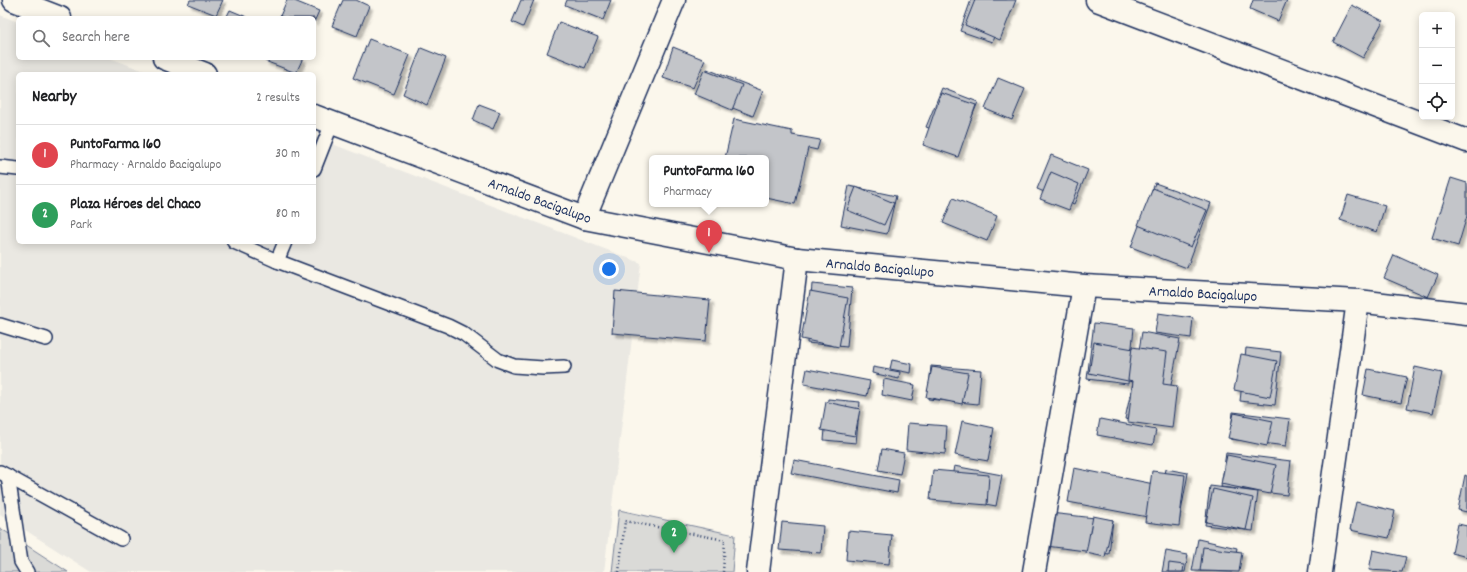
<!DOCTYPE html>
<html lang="en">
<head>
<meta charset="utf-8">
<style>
	body { margin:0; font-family:Dekko,sans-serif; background:#f6f6f6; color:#202124 }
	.controls { position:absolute; right:12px; top:12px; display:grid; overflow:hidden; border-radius:6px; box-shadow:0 2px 10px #0003 }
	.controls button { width:36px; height:36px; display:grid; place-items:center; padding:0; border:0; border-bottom:1px solid #e0e0e0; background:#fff; color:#202124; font:20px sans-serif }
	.you { position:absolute; left:609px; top:269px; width:14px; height:14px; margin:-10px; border:3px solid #fff; border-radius:50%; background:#1a73e8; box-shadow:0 0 0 6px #1a73e833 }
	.badge { display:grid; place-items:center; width:26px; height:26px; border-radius:50%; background:#ea580c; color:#fff; font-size:13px; font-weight:700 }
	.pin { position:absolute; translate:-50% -33px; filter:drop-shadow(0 1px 2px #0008) }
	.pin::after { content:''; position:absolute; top:21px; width:14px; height:12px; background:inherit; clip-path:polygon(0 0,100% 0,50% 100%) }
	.popup { position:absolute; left:649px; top:155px; width:120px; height:52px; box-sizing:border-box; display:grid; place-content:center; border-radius:6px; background:#fff; filter:drop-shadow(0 1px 3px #0005); font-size:13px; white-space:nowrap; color:#757577 }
	.popup b { font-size:15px; color:#202124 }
	.popup::after { content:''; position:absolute; left:50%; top:100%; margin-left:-8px; border:8px solid transparent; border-top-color:#fff }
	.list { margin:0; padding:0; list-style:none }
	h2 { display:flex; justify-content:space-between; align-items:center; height:52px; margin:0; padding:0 16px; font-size:17px }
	h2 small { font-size:13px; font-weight:400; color:#757577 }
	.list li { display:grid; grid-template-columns:26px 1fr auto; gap:12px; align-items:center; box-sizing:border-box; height:60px; padding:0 16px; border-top:1px solid #e0e0e0 }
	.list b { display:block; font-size:15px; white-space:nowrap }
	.list p { margin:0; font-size:13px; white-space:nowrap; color:#757577 }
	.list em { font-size:13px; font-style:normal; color:#757577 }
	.icon { flex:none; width:22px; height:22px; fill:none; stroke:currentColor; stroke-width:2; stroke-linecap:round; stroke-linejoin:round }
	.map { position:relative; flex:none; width:1467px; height:572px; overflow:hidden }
	.search { position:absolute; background:#fff; box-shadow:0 2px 10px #0003; left:16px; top:16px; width:300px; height:44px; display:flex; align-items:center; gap:10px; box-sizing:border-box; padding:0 14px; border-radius:6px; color:#757577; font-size:15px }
	.panel { position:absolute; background:#fff; box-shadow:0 2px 10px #0003; left:16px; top:72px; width:300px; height:172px; border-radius:6px }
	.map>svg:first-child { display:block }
	.built { fill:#eae8e2 }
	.green { fill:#dadad7; stroke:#7a849a }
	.building { fill:#c3c5c9; stroke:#1b2f5e; filter:url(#shadow) }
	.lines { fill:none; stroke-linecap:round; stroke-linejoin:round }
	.service-casing { stroke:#1b2f5e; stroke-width:16 }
	.minor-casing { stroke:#1b2f5e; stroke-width:25 }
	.tertiary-casing { stroke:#1b2f5e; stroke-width:25 }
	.path { stroke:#1b2f5e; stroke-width:2.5; stroke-dasharray:1 3; stroke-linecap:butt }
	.service { stroke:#fbf7ec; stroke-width:13 }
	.minor { stroke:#fbf7ec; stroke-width:22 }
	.tertiary { stroke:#fbf7ec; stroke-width:22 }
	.labels { text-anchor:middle; stroke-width:3; stroke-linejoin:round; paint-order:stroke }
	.street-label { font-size:15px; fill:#1b2f5e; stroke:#fbf7ec }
</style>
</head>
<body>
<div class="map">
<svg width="1467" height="572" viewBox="0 0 1467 572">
	<defs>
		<filter id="shadow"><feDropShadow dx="3.5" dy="3.5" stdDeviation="1" flood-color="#0004"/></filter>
	</defs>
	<rect width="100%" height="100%" fill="#fbf7ec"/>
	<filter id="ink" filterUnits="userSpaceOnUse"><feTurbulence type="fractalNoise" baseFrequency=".025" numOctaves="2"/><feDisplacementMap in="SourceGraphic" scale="8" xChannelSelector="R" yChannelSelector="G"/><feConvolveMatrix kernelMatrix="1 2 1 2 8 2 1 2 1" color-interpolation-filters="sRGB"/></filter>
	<g filter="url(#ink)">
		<!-- built -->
		<path class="built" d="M0,15L18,22V58H110L152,74H18V242H314V137L641,263L604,572H91L0,514Z"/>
		<!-- green -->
		<g class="green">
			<path d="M619,510L735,535L732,572H612Z"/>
			<path d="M0,528L68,572H0Z"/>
		</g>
		<!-- building -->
		<g class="building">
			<path d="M190,0H223L216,15L188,4Z"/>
			<path d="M287,0H292L319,11L314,22V18H285L280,16Z"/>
			<path d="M343,0H356L369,6L357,36L332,26Z"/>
			<path d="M521,0H534L523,27L512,22Z"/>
			<path d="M567,0H611L603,20L565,5Z"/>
			<path d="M971,0H1007L992,42L960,31Z"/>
			<path d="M975,0H1016L1000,40L965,25Z"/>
			<path d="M1253,0H1287L1278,21L1250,9Z"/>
			<path d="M1352,5L1383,21L1363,58L1333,42Z"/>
			<path d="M230,10L249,18H226Z"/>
			<path d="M559,22L598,37L585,68L547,53Z"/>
			<path d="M369,39L410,55L394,94L353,78Z"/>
			<path d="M673,47L705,60L693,88L663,78Z"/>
			<path d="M421,48L446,58L427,105L403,94Z"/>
			<path d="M267,58H303L296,73L265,61Z"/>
			<path d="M707,69L763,91L753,116L697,94Z"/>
			<path d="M704,70L742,85L732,110L694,94Z"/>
			<path d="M998,78L1025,89L1012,120L985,109Z"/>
			<path d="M942,88L978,102L962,141L926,127Z"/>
			<path d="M941,93L976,105L958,157L923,145Z"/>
			<path d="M479,104L500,112L493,129L473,120Z"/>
			<path d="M734,119L792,131V135L820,140L817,150L808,148L795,204L766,198V158H725Z"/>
			<path d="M1051,155L1088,170L1074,204L1037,189Z"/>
			<path d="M1051,172L1079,184L1069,210L1040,199Z"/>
			<path d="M1451,178L1467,183V216L1458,246L1432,238Z"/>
			<path d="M1155,183L1211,203L1187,268L1131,247Z"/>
			<path d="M849,186L896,196L887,234L841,225Z"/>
			<path d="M856,187L894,203L884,225L847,210Z"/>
			<path d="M1153,188L1207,210L1191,247L1138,225Z"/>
			<path d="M1348,195L1385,206L1377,232L1340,220Z"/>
			<path d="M953,198L997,216L987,241L943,223Z"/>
			<path d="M1394,255L1438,275L1428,297L1384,278Z"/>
			<path d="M812,284L852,288L847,347L807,343Z"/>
			<path d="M615,291L710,300L706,341L612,333Z"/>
			<path d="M810,291L848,298L839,347L801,339Z"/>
			<path d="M1158,313L1193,318L1191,338L1155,333Z"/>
			<path d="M1094,323L1134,328L1128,384L1087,379Z"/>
			<path d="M1142,332L1180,339L1163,426L1125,419L1133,382L1089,373L1094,342L1139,350Z"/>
			<path d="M1132,347L1167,352L1163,384L1177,386L1172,428L1128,422L1133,381L1128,380Z"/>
			<path d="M1246,348L1281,352L1275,405L1240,401Z"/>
			<path d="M1241,354L1277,361L1270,397L1234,390Z"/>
			<path d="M892,360L912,364L911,373L890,369Z"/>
			<path d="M931,366L981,370L978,404L928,399Z"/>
			<path d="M873,367L900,372L899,379L872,373Z"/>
			<path d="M932,367L968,373L962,404L926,397Z"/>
			<path d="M1415,367L1442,373L1433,413L1407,408Z"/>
			<path d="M807,369L870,381L867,396L804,384Z"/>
			<path d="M1368,369L1407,377L1401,403L1363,395Z"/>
			<path d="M884,379L915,385L912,401L882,395Z"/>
			<path d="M828,399L860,402L856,443L824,440Z"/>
			<path d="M826,402L860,409L855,436L821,430Z"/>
			<path d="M1233,412L1290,419L1286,446L1230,439Z"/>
			<path d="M1234,413L1273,421L1267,446L1228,438Z"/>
			<path d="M1100,419L1156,430L1153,445L1097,435Z"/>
			<path d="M962,421L994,428L988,461L955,455Z"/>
			<path d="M908,423L947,426L945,454L906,450Z"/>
			<path d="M882,449L904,453L900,474L878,470Z"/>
			<path d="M1226,453L1291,461L1287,495L1221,487Z"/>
			<path d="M1227,455L1276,465L1270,494L1221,484Z"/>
			<path d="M794,460L899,480L897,493L791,473Z"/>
			<path d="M954,466L1002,475L996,506L948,497Z"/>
			<path d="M1074,468L1159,485L1153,518L1068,502Z"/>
			<path d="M1166,469L1188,473L1179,523L1156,519Z"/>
			<path d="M933,470L989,475L987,505L930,500Z"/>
			<path d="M1152,471L1185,475L1179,526L1145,522Z"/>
			<path d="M1465,475L1467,476V512L1458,510Z"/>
			<path d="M1210,486L1258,492L1253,531L1205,525Z"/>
			<path d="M1213,489L1253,498L1246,530L1206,522Z"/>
			<path d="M1356,502L1395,511L1389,538L1350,530Z"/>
			<path d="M1050,513L1113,520L1109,554L1046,546Z"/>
			<path d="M1093,516L1113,520L1105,557L1086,553Z"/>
			<path d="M782,522L823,526L821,553L779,550Z"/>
			<path d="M1458,524L1467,526V557L1452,553Z"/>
			<path d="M848,531L892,535L889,564L846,560Z"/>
			<path d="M1198,539L1237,548L1232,572L1192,571Z"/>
			<path d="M1203,547L1242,552L1239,572L1200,571Z"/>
			<path d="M1373,550L1406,557L1402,572L1369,570Z"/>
			<path d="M1166,551L1188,555L1185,572H1162Z"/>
			<path d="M1169,563L1184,565L1183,572H1168Z"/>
		</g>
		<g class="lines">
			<defs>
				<g id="service">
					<path d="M0,167L18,169"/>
					<path d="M314,169L332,123"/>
					<path d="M234,242L277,261L448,326L464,334L498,360L514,366L543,368L564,367"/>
					<path d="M277,261L285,242"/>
					<path d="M0,325L46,339"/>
					<path d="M0,472L121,539"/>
					<path d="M8,476L21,562L27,572"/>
				</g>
				<g id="minor">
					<path d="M1097,0L1467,141"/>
					<path d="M584,218L674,0"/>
					<path d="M758,572L797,259"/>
					<path d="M1034,572L1084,286"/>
					<path d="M1320,572L1358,301"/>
				</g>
				<g id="tertiary">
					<path d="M14,0L60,18"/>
					<path d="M164,58L205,74"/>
					<path d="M314,116L584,218L797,259L1084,286L1358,301L1467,314"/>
				</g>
			</defs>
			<!-- service casing -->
			<use href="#service" class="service-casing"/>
			<!-- minor casing -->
			<use href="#minor" class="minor-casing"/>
			<!-- tertiary casing -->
			<use href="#tertiary" class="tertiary-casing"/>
			<!-- path -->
			<path class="path" d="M619,572L625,521L725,540L723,572"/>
			<!-- service -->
			<use href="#service" class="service"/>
			<!-- minor -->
			<use href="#minor" class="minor"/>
			<!-- tertiary -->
			<use href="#tertiary" class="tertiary"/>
		</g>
	</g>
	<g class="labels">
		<!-- street labels -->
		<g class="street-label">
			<text transform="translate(540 200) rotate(20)" y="5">Arnaldo Bacigalupo</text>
			<text transform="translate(880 267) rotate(5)" y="5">Arnaldo Bacigalupo</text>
			<text transform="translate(1203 293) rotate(3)" y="5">Arnaldo Bacigalupo</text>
		</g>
	</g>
</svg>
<div class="controls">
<button>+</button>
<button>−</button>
<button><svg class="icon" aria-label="locate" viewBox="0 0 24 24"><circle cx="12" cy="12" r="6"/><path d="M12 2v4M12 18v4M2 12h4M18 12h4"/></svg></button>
</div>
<div class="you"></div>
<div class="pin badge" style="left:709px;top:253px;background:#e0444e">1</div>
<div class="popup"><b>PuntoFarma 160</b>Pharmacy</div>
<div class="pin badge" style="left:674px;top:553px;background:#2e9e5b">2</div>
<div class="search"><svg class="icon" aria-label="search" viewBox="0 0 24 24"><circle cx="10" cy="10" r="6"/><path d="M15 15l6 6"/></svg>Search here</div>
<section class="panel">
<h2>Nearby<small>2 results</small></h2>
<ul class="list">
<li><span class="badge" style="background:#e0444e">1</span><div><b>PuntoFarma 160</b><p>Pharmacy · Arnaldo Bacigalupo</p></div><em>30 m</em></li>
<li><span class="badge" style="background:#2e9e5b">2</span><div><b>Plaza Héroes del Chaco</b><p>Park</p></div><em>80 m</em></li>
</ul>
</section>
</div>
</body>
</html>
